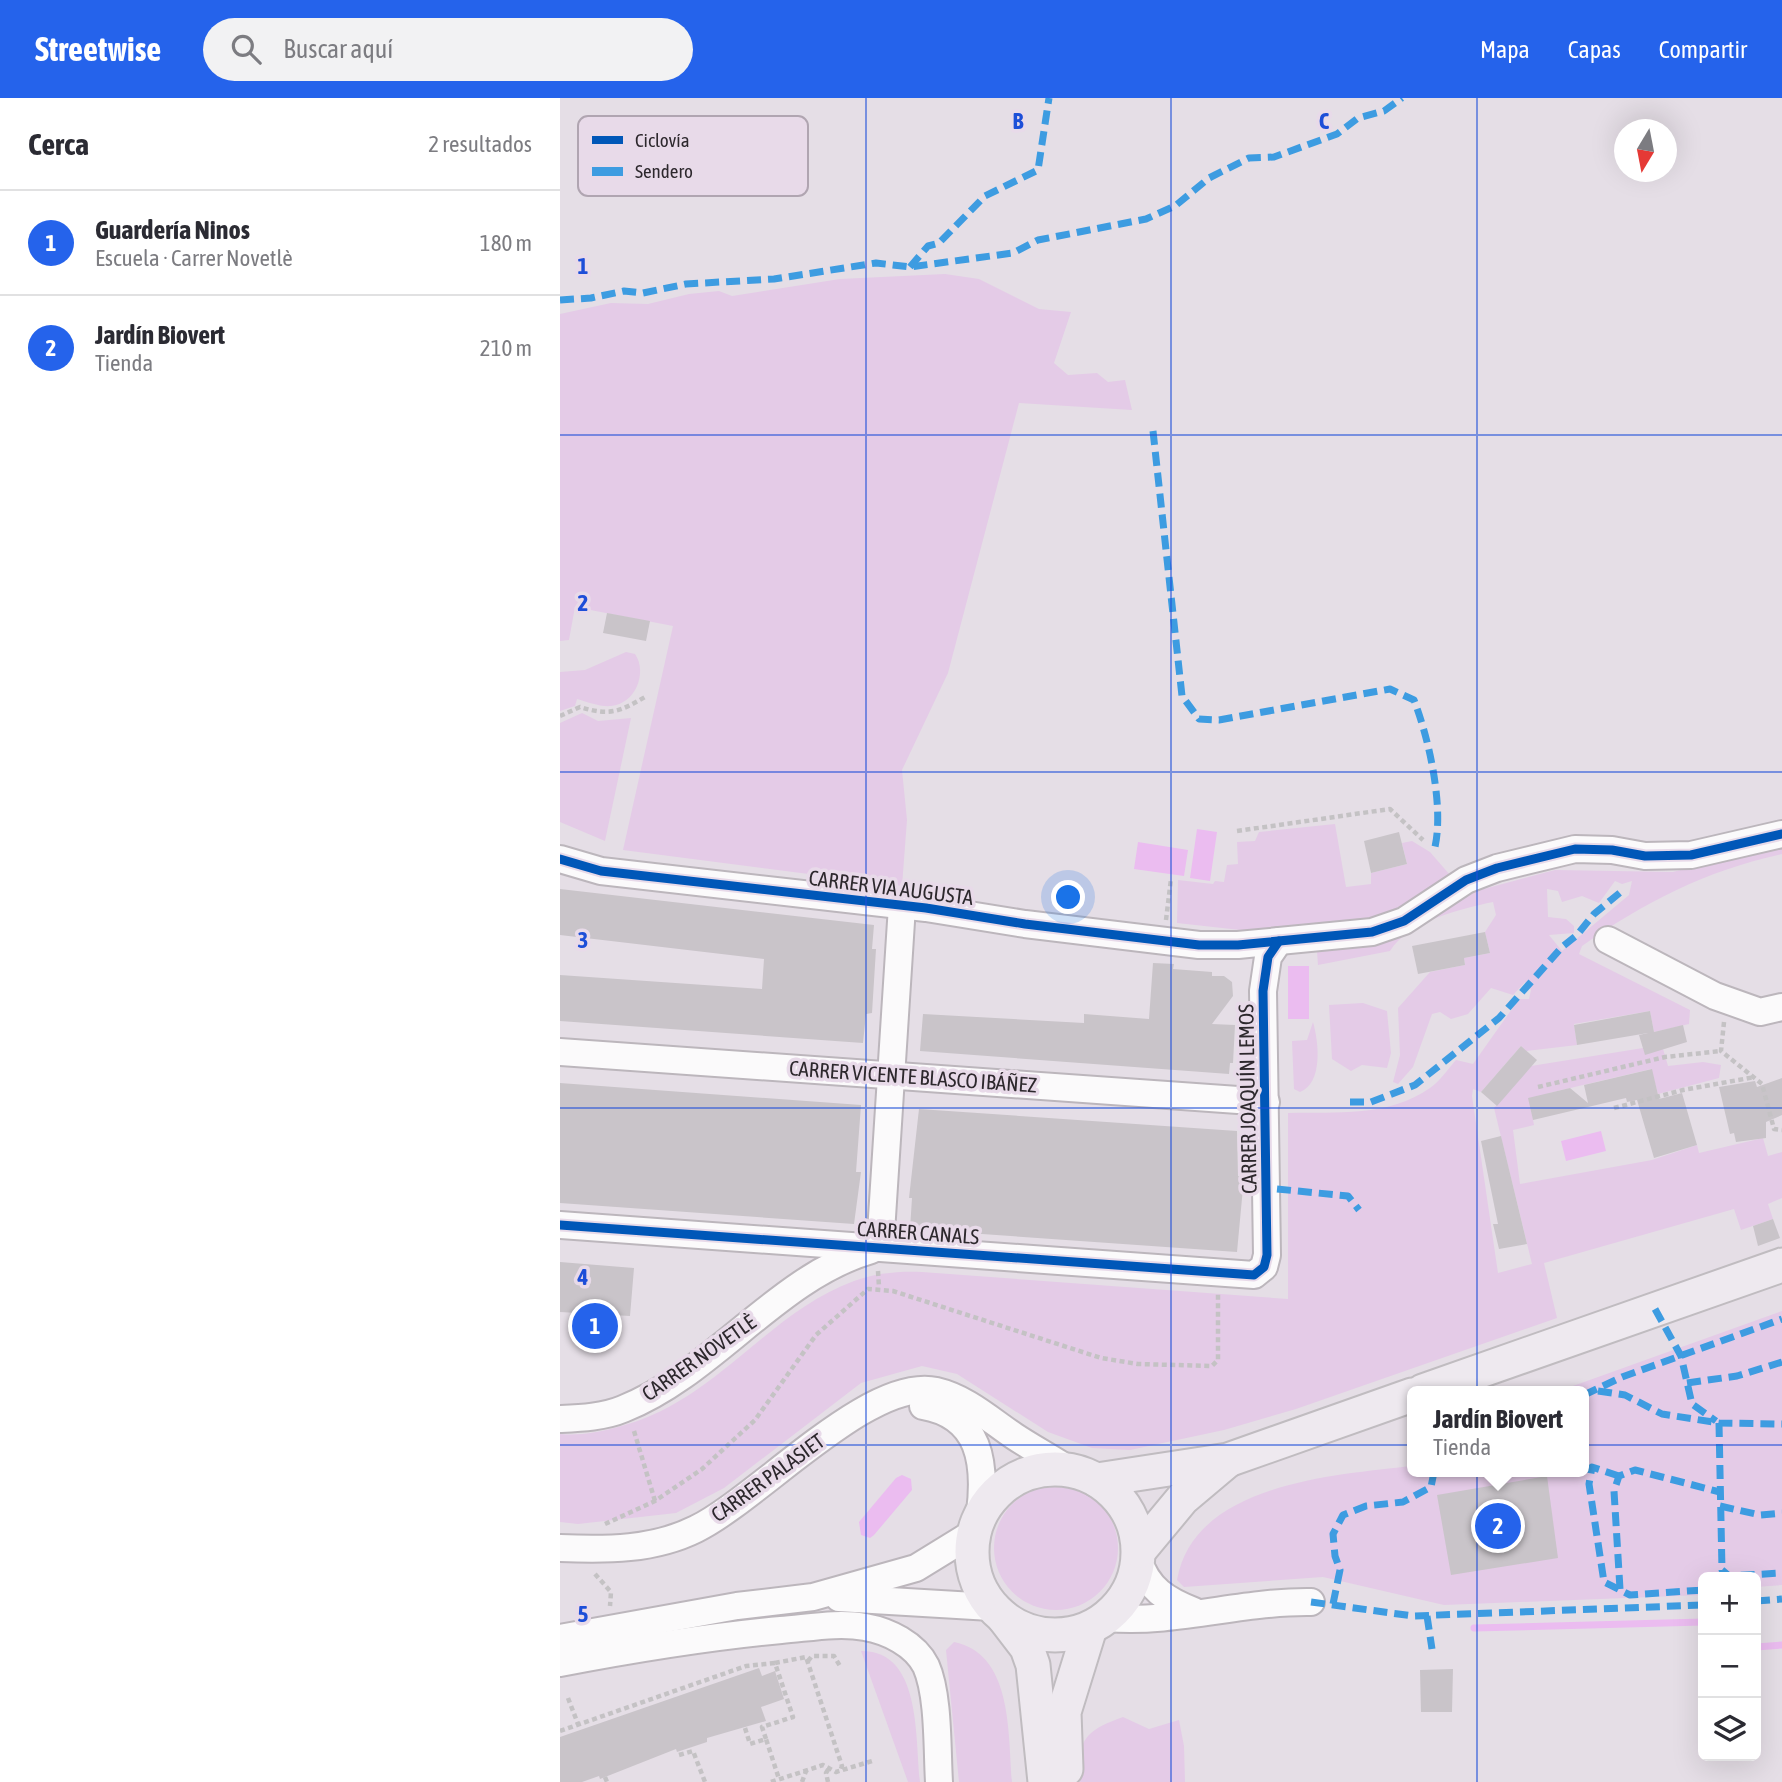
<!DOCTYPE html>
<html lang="es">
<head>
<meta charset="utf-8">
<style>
	body { margin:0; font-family:"Asap Condensed",sans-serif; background:#f2f2f3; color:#2b2b33 }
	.controls { position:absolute; right:21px; bottom:21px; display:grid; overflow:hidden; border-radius:10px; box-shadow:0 7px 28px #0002 }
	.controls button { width:63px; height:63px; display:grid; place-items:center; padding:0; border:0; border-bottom:2px solid #e1e1e2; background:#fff; color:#2b2b33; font:35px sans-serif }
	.compass { position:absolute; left:1054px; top:21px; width:63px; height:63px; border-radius:50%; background:#fff; box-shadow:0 7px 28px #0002; rotate:190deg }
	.you { position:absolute; left:509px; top:800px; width:24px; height:24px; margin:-18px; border:5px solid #fff; border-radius:50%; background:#1a73e8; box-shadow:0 0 0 10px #1a73e833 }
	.badge { display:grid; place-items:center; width:46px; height:46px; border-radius:50%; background:#2563eb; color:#fff; font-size:23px; font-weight:700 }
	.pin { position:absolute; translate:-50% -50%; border:4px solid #fff; box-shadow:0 2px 7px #0006 }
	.popup { position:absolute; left:847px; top:1288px; width:182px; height:91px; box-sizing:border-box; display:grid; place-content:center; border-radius:10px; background:#fff; filter:drop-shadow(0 2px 5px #0005); font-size:23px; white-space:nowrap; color:#7c7c81 }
	.popup b { font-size:26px; color:#2b2b33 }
	.popup::after { content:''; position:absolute; left:50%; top:100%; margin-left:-14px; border:14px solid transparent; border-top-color:#fff }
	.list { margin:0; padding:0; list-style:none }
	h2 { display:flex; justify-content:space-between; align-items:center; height:91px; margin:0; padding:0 28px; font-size:30px }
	h2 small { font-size:23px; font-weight:400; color:#7c7c81 }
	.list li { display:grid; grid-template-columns:46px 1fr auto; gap:21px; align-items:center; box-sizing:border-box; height:105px; padding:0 28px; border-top:2px solid #e1e1e2 }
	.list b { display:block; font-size:26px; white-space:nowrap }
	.list p { margin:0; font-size:23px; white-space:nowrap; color:#7c7c81 }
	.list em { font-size:23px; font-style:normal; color:#7c7c81 }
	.icon { flex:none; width:38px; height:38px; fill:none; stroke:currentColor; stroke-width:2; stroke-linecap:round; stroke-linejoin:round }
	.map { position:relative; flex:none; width:1222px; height:1684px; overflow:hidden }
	header { display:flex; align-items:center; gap:42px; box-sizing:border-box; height:98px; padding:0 35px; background:#2563eb; color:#fff }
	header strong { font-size:33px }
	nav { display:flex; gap:38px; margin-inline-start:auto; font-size:24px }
	.search { width:490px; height:63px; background:#f2f2f3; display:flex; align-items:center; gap:18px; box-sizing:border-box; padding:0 24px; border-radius:38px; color:#7c7c81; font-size:26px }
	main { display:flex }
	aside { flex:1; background:#fff }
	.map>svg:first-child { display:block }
	.green { fill:#e4cbe7; fill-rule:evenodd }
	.water { fill:#ebbcf0 }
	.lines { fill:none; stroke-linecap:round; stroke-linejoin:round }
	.stream { stroke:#ebbcf0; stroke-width:7 }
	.building { fill:#c9c4c9 }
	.minor-casing { stroke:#bcb6bc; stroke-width:30 }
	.major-casing { stroke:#c0bcc0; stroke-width:37 }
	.path { stroke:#c4c2c4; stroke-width:4.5; stroke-dasharray:5 3.5; stroke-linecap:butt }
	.minor { stroke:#fbfafb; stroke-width:26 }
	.major { stroke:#eee9ef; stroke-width:33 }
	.quiet { stroke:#3d9ce1; stroke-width:7; stroke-dasharray:14 7; stroke-linecap:butt }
	.cycleway-casing { stroke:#e8dae9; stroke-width:13 }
	.cycleway { stroke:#0057b8; stroke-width:9 }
	.grid { fill:none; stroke:#1d4ed8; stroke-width:2; stroke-opacity:0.55 }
	.labels { text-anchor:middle; stroke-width:7; stroke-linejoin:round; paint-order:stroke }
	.street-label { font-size:21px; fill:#2d282d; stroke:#e8dae9 }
	.key { fill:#e8dae9; stroke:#b0a5b1; stroke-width:2 }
	.key-label { font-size:19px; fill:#2d282d }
	.grid-label { font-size:23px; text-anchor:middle; font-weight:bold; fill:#1d4ed8; stroke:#e8dae9; stroke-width:7; stroke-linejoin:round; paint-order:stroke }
</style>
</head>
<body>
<header>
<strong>Streetwise</strong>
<div class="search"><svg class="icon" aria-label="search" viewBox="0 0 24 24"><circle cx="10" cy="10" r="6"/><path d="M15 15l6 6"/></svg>Buscar aquí</div>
<nav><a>Mapa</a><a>Capas</a><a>Compartir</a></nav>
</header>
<main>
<aside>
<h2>Cerca<small>2 resultados</small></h2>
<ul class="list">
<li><span class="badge">1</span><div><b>Guardería Ninos</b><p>Escuela · Carrer Novetlè</p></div><em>180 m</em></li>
<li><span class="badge">2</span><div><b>Jardín Biovert</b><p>Tienda</p></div><em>210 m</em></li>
</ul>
</aside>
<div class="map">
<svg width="1222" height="1684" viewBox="0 0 1222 1684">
	<rect width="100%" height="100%" fill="#e5dee6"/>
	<!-- green -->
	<g class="green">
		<path d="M385,176L419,181L479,211L511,214L494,265L508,277L537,275L548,284L565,282L572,312L459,305L388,575L342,672L347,722L342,788L63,752L113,528L15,509L9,542L0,543V216L51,205L88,206L129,196L159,193L172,198L280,181Z"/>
		<path d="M66,554L75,556C88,575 75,606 51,608C40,609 27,604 17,601L15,608L0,613V574L25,572Z"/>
		<path d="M22,615L38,623L71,620L45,743L0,724V625Z"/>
		<path d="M775,726L786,789L811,786V775L847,766L842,745L852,743L870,754L890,777L830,819L736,838L617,825L618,782L653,786L655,783L664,784L667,767L678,766L677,744L695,743L699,734Z"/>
		<path d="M1222,745V756C1148,772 1084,804 1022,848L1019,856L1130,912L1129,926L1094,934L1090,913L1014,926L1017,947L966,953L961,948L921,994L913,991L912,998L938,1175L972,1166L934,1010L971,968L1083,950L1085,955L1103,951L1108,968L1143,964L1161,967L1159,980L1098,996L1091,971L989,995L970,1006L974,1027L953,1032L960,1086L1092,1062L1137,1047L1139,1055L1203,1040L1208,1058L1222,1054V1100L1208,1106L1213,1121L1181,1132L1174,1111L984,1165L997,1220L736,1311L664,1332L570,1352L532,1350L488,1334L397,1276L362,1268L301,1285L164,1390L116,1415L18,1426L0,1424V1336C20,1338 39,1334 58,1329C156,1304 205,1216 294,1183C316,1175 339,1173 362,1174L728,1201V1015C776,1014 829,1019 870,990C880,983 888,971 896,962L913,966L959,901H969L971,892L965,884L953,897L931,890L908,916L891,921L880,914L872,916L853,969L838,986L833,984L840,957L838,910L870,874L905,867L904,860L930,855L925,834L936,817L933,804C900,811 849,823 830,853L758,867L757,853L791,849L916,793L995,772L1113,774ZM1055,783L1062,786L1072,783L1069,797L1002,853L989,837L1014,835V828L1006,821L988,819L987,791L998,793L1002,804L1022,798L1039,805Z"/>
		<path d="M803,905L827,913L831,955L827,970L802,967L791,973L772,961L769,907Z"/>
		<path d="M753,924C759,945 763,985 740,994L734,991L732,943L747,942Z"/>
		<path d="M1222,1213V1487L1196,1489V1479H1143L1142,1497L884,1507L763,1479L624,1489L617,1482C634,1385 775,1377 852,1368V1374H1024V1293H999Z"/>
		<circle cx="496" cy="1450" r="62"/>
		<path d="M394,1544C453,1556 448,1636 452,1684H399L386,1552Z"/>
		<path d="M301,1553C362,1552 355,1641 360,1684H348Z"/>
		<path d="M563,1619L589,1631L619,1622L624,1648L625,1684H520C517,1642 524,1633 563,1619Z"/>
	</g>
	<!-- water -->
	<g class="water">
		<path d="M637,731L657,734L650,783L630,780Z"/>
		<path d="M578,744L628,752L624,778L574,771Z"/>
		<rect x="728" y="868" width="21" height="53"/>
		<path d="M1041,1033L1046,1053L1006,1063L1001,1043Z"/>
		<path d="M342,1377L351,1381L352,1392L314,1437L310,1440L301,1437L299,1424L336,1380Z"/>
	</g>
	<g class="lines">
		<!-- stream -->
		<g class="stream">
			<path d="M914,1530L1143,1524"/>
			<path d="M1196,1549L1222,1547"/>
		</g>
	</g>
	<!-- building -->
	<g class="building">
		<path d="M47,515L90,523L86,543L43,535Z"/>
		<path d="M839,734L847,766L811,775L804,743Z"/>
		<path d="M0,791L314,827L312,851H316L312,915L306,916L303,945L0,923V877L202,891L204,861L0,837Z"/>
		<path d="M925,834L930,855L904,860L905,867L858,876L852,848Z"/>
		<path d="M593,865L614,866L613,871L652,874V878H664L672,884L673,898L652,926L675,927L673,965H670L669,976L360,953L363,916L524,925V916L589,921Z"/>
		<path d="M1090,913L1094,934L1123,927L1127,944L1085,957L1079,937L1088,935L1017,947L1014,927Z"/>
		<path d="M961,948L977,962L937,1008L921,994Z"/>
		<path d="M1092,971L1099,1001L1122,995L1137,1047L1094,1060L1077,1002L1067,1004L1066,1000L973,1022L968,1000L1010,990L1028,1005L1024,987Z"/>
		<path d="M1222,980V1017L1206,1024V1040L1176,1044L1174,1035L1170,1036L1159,989L1195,983L1197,989Z"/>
		<path d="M0,985L301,1007L296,1074H301L294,1126L0,1105Z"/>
		<path d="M359,1011L677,1033L678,1078L684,1079L677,1154L350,1131L352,1100H349Z"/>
		<path d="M941,1038L967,1146L939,1151L933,1126H938L921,1043Z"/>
		<path d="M1213,1121L1220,1140L1198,1148L1193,1128Z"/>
		<path d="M0,1164L74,1170L70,1218L0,1214Z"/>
		<path d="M987,1378L998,1460L891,1477L877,1397Z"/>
		<path d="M199,1570L202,1578L215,1573L224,1601L201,1609L206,1623L147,1640V1644L117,1654L116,1651L40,1681L39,1678L22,1684H0V1639Z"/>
		<path d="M893,1571L892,1614H861L860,1572Z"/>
	</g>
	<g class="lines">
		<defs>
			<g id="minor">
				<path d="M0,761L41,773L366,810L465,826L639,847H678L812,834L844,823L906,782L937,770L1015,751L1052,752L1085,758L1131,757L1222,736"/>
				<path d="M1048,842L1155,898L1200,914L1222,909"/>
				<path d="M0,954L706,1004"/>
				<path d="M0,1127L694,1177L704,1169L707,1157L703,893L708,859L719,843"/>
				<path d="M320,1150L342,808"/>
				<path d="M363,1308C421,1318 426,1366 420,1415"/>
				<path d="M0,1321C21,1320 44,1319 63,1311C154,1275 216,1180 311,1152"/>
				<path d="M0,1450C46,1452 94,1452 136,1431C199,1400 310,1278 376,1293C406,1300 429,1321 454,1338C472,1350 491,1360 509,1372"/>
				<path d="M578,1461C588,1491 606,1502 634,1513"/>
				<path d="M279,1500L431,1509"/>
				<path d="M547,1520C616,1526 682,1503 751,1504"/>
				<path d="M0,1540L177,1508L253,1499L356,1470L413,1435"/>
				<path d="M0,1565C73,1551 146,1539 221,1532C248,1530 278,1524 305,1529C328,1533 355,1546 366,1568C379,1597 377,1652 379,1684"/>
			</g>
			<g id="major">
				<path d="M863,1293L1222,1167"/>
				<circle cx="495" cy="1454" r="83"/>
				<path d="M537,1382L668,1362L852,1297"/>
				<path d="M579,1453L623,1400L667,1363"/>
				<path d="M444,1520L467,1550L473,1567L485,1684"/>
				<path d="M506,1671L504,1614L530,1530"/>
			</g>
		</defs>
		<!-- minor casing -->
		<use href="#minor" class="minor-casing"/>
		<!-- major casing -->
		<use href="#major" class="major-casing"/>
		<!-- path -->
		<g class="path">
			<path d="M0,618L20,609C50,618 59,614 85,599"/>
			<path d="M677,733L830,711L863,742"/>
			<path d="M606,822L611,781"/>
			<path d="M1164,924L1161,953L1202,986L1214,1031L1222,1032"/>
			<path d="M978,989L1105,959L1161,953"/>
			<path d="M1054,1010L1123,992L1195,979"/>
			<path d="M318,1173L319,1189"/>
			<path d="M74,1333L95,1403"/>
			<path d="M45,1426L95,1403L142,1371L195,1322L256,1237L308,1191L333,1193L541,1260L578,1266L652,1268L658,1262V1196"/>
			<path d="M35,1476L51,1494L50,1508"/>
			<path d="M248,1563L252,1558H274L280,1568"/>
			<path d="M8,1600L18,1626"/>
			<path d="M185,1630L190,1646L206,1641L219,1681"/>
			<path d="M0,1633L186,1568L215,1565"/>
			<path d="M206,1641L202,1629L233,1619L215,1565L246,1559L282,1668L280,1673"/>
			<path d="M119,1657L133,1653L145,1684"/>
			<path d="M45,1679L47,1684"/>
			<path d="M211,1684L263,1667L276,1674L312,1663"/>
			<path d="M242,1684L246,1673"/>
			<path d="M268,1684L266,1675L269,1670"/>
		</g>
		<!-- minor -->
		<use href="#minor" class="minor"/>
		<!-- major -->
		<use href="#major" class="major"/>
		<!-- quiet -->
		<g class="quiet">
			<path d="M350,169L368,148L379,145L425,98L478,72L489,0"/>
			<path d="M0,202L31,200L64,193L83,195L126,186L214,181L316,165L350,169L453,155L478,142L586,121L615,108L649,80L689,60L714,59L777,36L798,20L824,13L842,0"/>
			<path d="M593,333L622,598L639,621L659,622L830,591L854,602C869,641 884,708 875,749"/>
			<path d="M790,1004H811L855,987L939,920L1002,849L1017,837L1034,816L1062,793"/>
			<path d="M717,1091L788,1098L799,1112"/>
			<path d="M1095,1211L1121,1258L1132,1306L1156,1323"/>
			<path d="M1127,1285L1177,1278L1222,1264"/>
			<path d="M1038,1293L1065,1297L1102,1316L1159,1325L1222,1326"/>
			<path d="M1024,1297L1062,1279L1222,1221"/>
			<path d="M1159,1325L1162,1472L1169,1478L1222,1475"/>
			<path d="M1059,1378L1032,1369L1029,1386L1044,1484L1070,1497L1143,1492"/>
			<path d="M1160,1408L1200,1417L1222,1415"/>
			<path d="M1060,1491L1054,1393L1059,1378L1075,1372L1160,1394"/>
			<path d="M1196,1503L1222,1501"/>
			<path d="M751,1504L853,1518L1143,1507"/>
			<path d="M773,1506L780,1472L775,1458L773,1436L783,1417L806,1408L843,1404L871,1389L874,1374"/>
			<path d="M867,1518L872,1551"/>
		</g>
		<defs>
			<g id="cycleway">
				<path d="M0,761L41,773L366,810L465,826L639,847H678L812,834L844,823L906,782L937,770L1015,751L1052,752L1085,758L1131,757L1222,736"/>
				<path d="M0,1127L694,1177L704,1169L707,1157L703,893L708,859L719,843"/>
			</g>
		</defs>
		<!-- cycleway casing -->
		<use href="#cycleway" class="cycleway-casing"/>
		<!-- cycleway -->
		<use href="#cycleway" class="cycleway"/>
	</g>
	<!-- grid -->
	<path class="grid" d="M306,0V1684M611,0V1684M917,0V1684M0,337H1222M0,674H1222M0,1010H1222M0,1347H1222"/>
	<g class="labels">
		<!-- street labels -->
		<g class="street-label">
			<text transform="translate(331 790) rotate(7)" y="7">CARRER VIA AUGUSTA</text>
			<text transform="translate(353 979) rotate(4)" y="7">CARRER VICENTE BLASCO IBÁÑEZ</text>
			<text transform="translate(688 1001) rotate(-91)" y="7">CARRER JOAQUÍN LEMOS</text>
			<text transform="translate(358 1135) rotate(4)" y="7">CARRER CANALS</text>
			<text transform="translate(139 1260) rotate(-35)" y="7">CARRER NOVETLÈ</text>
			<text transform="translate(208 1380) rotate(-36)" y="7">CARRER PALASIET</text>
		</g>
	</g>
	<!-- legend -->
	<rect x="18" y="18" width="230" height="80" rx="10" class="key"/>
	<rect x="32" y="38" width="31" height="8" fill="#0057b8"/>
	<rect x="32" y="69" width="31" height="9" fill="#3d9ce1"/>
	<g class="key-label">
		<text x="75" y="49">Ciclovía</text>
		<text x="75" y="80">Sendero</text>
	</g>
	<g class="grid-label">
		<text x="458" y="31">B</text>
		<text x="764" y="31">C</text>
		<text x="23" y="176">1</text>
		<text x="23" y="513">2</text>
		<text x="23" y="850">3</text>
		<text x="23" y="1187">4</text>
		<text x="23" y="1524">5</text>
	</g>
</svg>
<div class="controls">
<button>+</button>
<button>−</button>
<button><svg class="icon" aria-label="layers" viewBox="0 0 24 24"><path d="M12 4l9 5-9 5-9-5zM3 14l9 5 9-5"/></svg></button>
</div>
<svg class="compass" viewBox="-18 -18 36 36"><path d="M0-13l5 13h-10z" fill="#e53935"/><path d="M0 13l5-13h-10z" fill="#7c7c81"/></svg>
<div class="you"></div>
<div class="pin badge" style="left:35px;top:1228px">1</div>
<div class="pin badge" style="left:938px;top:1428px">2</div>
<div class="popup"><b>Jardín Biovert</b>Tienda</div>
</div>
</main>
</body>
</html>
